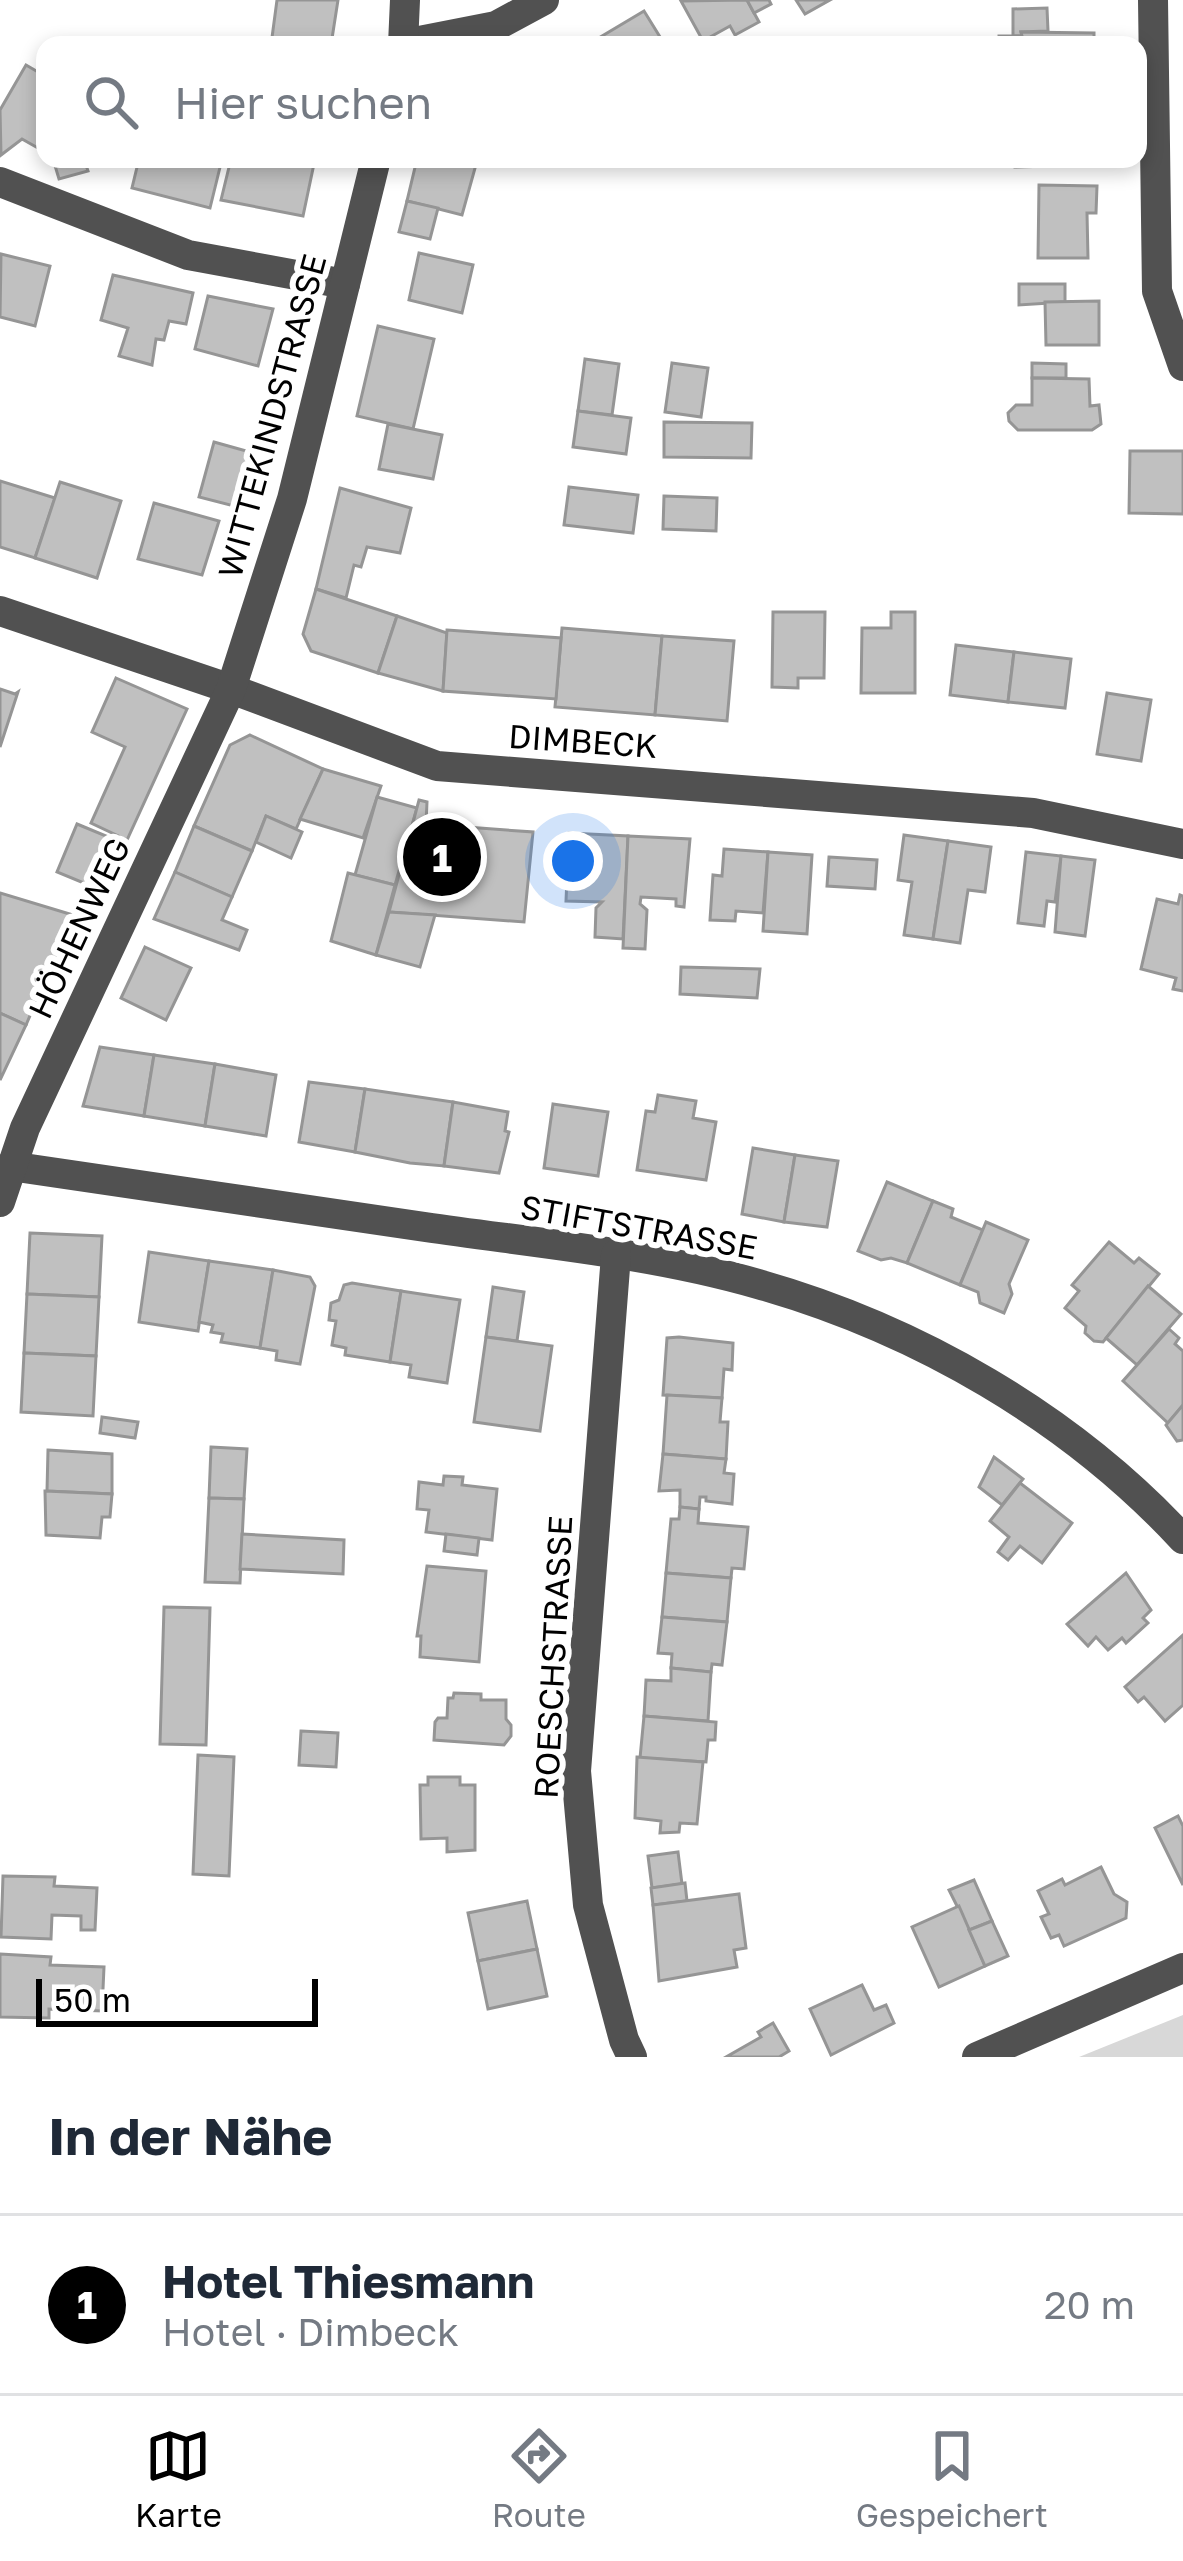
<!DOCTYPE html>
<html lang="de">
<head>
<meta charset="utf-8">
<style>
	body { margin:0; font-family:"Golos Text",sans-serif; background:#f6f6f7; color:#1f2937 }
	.scale { position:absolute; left:36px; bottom:30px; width:282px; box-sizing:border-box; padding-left:12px; border:6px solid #000; border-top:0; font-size:33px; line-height:42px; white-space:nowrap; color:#000; -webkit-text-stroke:9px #fff; paint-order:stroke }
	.you { position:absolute; left:573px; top:861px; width:42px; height:42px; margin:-30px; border:9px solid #fff; border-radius:50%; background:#1a73e8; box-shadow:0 0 0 18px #1a73e833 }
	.badge { display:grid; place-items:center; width:78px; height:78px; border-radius:50%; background:#000; color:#fff; font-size:39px; font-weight:700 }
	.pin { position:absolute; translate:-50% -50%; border:6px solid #fff; box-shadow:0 3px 12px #0006 }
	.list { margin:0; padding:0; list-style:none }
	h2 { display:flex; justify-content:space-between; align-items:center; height:156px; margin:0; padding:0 48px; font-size:51px }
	h2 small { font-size:39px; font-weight:400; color:#747a83 }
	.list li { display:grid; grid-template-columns:78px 1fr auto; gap:36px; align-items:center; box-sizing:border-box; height:180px; padding:0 48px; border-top:3px solid #e0e1e3 }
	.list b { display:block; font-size:45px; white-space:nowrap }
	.list p { margin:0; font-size:39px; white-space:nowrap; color:#747a83 }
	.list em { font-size:39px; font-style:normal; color:#747a83 }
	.icon { flex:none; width:66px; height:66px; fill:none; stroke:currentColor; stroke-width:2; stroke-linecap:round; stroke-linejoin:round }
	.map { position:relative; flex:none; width:1183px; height:2057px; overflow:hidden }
	.search { position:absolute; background:#fff; box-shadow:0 6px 18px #0003; left:36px; right:36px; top:36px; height:132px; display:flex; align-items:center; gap:30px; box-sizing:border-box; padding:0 42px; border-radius:24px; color:#747a83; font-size:45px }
	.sheet { height:336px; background:#fff }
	nav { display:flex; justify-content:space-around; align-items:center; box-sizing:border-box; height:168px; border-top:3px solid #e0e1e3; background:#fff; font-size:33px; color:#747a83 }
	nav a { display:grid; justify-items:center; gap:6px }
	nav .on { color:#000 }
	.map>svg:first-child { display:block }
	.green { fill:#d8d8d8 }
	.building { fill:#c0c0c0; stroke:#959595; stroke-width:3 }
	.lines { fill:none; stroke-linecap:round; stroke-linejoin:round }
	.minor { stroke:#515151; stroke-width:30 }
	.labels { text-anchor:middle; stroke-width:12; stroke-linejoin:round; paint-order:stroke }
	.street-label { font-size:33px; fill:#000; stroke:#fff }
</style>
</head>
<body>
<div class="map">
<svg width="1183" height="2057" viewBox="0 0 1183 2057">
	<rect width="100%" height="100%" fill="#fff"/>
	<!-- green -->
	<path class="green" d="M1183,2015V2057H1079Z"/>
	<!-- building -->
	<g class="building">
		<path d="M277,0H338L331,45H271Z"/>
		<path d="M747,0L759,22L735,35L730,26L703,41L681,1Z"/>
		<path d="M747,0H769L771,4L754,13Z"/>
		<path d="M796,0H830L805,14Z"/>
		<path d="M1047,8L1048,31L1021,32L1022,36H1013V9Z"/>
		<path d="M644,11L665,45H587Z"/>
		<path d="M1021,32L1094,33V45H999V36H1022Z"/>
		<path d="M26,65L45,76V152L22,139L1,155L0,110Z"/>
		<path d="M53,159H84L88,171L59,179Z"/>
		<path d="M139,159H222L210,208L132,188Z"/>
		<path d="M231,159H315L303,216L221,200Z"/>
		<path d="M417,159L477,161L462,215L407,201Z"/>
		<path d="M1015,159H1049V166L1015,167Z"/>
		<path d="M1039,185L1097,186L1096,213H1087L1088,258H1038Z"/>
		<path d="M407,201L438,208L430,239L399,232Z"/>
		<path d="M419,253L473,265L462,313L409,300Z"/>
		<path d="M1,254L50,266L35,326L0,317Z"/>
		<path d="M113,275L193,293L186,324L169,321L164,340L156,339L152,365L119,356L128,328L101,320Z"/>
		<path d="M1019,284H1065V302L1019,305Z"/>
		<path d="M208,296L273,309L258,366L195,349Z"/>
		<path d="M1099,301V345H1046L1045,302Z"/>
		<path d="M378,326L434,339L413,429L357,416Z"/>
		<path d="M585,359L619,364L612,415L578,411Z"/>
		<path d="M672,363L708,368L701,417L665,412Z"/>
		<path d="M1032,363L1066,364V378H1032Z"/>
		<path d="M1032,378L1089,379L1090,406L1099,405L1101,424L1092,430H1018L1009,421L1008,413L1016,405H1032Z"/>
		<path d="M578,411L631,418L626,454L573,447Z"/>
		<path d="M664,422L752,423L751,458L664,457Z"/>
		<path d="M388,424L442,435L433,479L379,469Z"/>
		<path d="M214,442L250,452L234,506L199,497Z"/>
		<path d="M1130,451H1183V514L1129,513Z"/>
		<path d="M0,481L55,498L35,558L0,547Z"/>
		<path d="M60,482L121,501L97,578L35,558Z"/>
		<path d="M569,487L638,495L633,533L564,525Z"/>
		<path d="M340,488L411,508L400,553L367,547L361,567L354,565L346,598L316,589Z"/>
		<path d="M664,496L717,498L716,531L663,529Z"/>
		<path d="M154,503L219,521L202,575L138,559Z"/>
		<path d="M316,589L397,616L378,673L311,651L303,634Z"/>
		<path d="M773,612H825L824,678H798V688L772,687Z"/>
		<path d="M891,612H915V693H861L862,628H891Z"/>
		<path d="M397,616L447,633L443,691L378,673Z"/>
		<path d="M562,628L662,636L655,715L555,707Z"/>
		<path d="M447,630L561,638L556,699L443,691Z"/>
		<path d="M662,636L734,641L727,721L655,715Z"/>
		<path d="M956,645L1014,652L1008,702L950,695Z"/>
		<path d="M1014,652L1071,659L1065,708L1008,702Z"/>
		<path d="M116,678L187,709L127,840L91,823L125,747L92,732Z"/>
		<path d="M0,689L15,694L18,692L0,747Z"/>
		<path d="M1107,693L1151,700L1141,761L1097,754Z"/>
		<path d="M250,735L323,769L296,829L266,816L252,851L194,826L230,745Z"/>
		<path d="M323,769L381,786L363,838L300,819Z"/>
		<path d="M377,797L417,808L395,885L355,875Z"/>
		<path d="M419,800L427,802L426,824L533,832L524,922L389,912Z"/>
		<path d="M266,816L302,832L291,858L256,842Z"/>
		<path d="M77,824L111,838L91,886L57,872Z"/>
		<path d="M194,826L252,851L232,897L175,872Z"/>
		<path d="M569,833L628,836L623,939L595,937L596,908L602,902L566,901Z"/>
		<path d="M904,835L948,841L933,939L904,935L912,882L898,880Z"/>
		<path d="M628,836L690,839L684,907L676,906V899L641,897L640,904L647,910L645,949L623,948Z"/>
		<path d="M948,841L991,847L985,892L968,890L960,943L933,939Z"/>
		<path d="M724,849L768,852L763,913L736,911L735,921L710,920L713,875L722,876Z"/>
		<path d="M768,852L812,855L807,934L763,931Z"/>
		<path d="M1026,852L1061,856L1055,902L1047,901L1044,926L1018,923Z"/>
		<path d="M1061,856L1095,860L1085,936L1055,932Z"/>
		<path d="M829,857L877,860L875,889L827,886Z"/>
		<path d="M175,872L232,897L222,920L247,930L239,950L154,919Z"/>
		<path d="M348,873L395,885L376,955L331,941Z"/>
		<path d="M0,893L73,915L26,1025L0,1013Z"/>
		<path d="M1180,895L1183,896V991L1173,989L1176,978L1141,969L1157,899L1178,904Z"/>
		<path d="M389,912L435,915L420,967L376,955Z"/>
		<path d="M145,947L191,968L166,1020L121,998Z"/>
		<path d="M681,967L760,969L757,998L680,994Z"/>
		<path d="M0,1013L26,1025L0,1080Z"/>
		<path d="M100,1047L154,1055L144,1116L83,1106Z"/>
		<path d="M154,1055L215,1064L205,1126L144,1116Z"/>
		<path d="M215,1064L276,1075L266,1136L205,1126Z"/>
		<path d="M309,1082L365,1089L355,1152L299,1142Z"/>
		<path d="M365,1089L453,1102L444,1166L410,1163L355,1152Z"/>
		<path d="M658,1095L696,1101L693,1118L716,1122L706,1180L637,1170L646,1111L655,1112Z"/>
		<path d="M453,1102L508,1112L505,1131L509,1132L499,1173L444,1166Z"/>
		<path d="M553,1104L608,1112L598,1176L544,1168Z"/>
		<path d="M753,1148L795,1155L784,1222L742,1214Z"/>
		<path d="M795,1155L838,1161L827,1227L784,1222Z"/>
		<path d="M887,1182L933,1201L907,1263L891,1258L881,1260L858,1251Z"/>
		<path d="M933,1201L953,1209L951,1217L983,1230L960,1285L907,1263Z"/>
		<path d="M986,1222L1028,1240L1009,1284L1012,1294L1004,1313L980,1303L978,1292L960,1285Z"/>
		<path d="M30,1233L102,1236L99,1297L27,1294Z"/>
		<path d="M1109,1242L1134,1263L1139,1258L1159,1274L1103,1342L1094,1341L1085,1333L1086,1326L1065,1308L1079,1291L1072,1285Z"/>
		<path d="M149,1252L209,1261L198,1331L139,1322Z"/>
		<path d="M209,1261L273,1270L260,1348L221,1342L223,1334L211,1332L213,1325L199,1322Z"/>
		<path d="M273,1270L310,1277L315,1286L300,1364L276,1360L277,1351L260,1348Z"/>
		<path d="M352,1283L401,1291L390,1362L345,1355L346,1348L332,1345L336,1321L329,1320L331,1303L339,1300L344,1285Z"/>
		<path d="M1148,1286L1181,1314L1137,1365L1106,1338Z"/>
		<path d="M493,1287L524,1292L517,1341L486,1337Z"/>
		<path d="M401,1291L460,1300L447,1383L409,1377L411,1365L390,1362Z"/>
		<path d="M27,1294L99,1297L96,1356L24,1353Z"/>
		<path d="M1169,1329L1179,1338L1175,1344L1183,1351V1405L1168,1423L1123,1381Z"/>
		<path d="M486,1337L552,1346L540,1431L474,1422Z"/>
		<path d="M679,1337L733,1343L732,1370L724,1369L722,1398L663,1395L667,1338Z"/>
		<path d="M24,1353L96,1356L93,1416L21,1412Z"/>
		<path d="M667,1395L722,1398L720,1422H728L726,1459L663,1454Z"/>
		<path d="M1183,1405V1440L1177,1441L1166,1425Z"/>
		<path d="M102,1417L138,1422L135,1438L100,1433Z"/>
		<path d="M211,1447L247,1449L244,1499L209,1498Z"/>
		<path d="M48,1450L112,1454V1494L47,1491Z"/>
		<path d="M663,1454L726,1459L724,1473L734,1474L732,1504L706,1501V1497H700L699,1509L680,1507V1490L659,1491Z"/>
		<path d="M994,1457L1023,1479L1002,1505L979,1487Z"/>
		<path d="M444,1476L463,1477L462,1485L497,1489L492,1540L426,1532L429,1510L417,1509L419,1482L443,1485Z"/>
		<path d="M1020,1483L1072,1523L1042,1563L1020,1546L1008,1560L998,1552L1009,1537L990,1521Z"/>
		<path d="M45,1491L112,1494L110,1517H102L100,1538L46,1535Z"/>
		<path d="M209,1498L244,1499L240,1583L205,1582Z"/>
		<path d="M680,1507L699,1509L698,1523L748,1527L744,1569L732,1568L731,1578L666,1573L671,1519H679Z"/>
		<path d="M242,1534L344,1540L343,1574L240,1569Z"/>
		<path d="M446,1534L479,1538L477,1555L444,1551Z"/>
		<path d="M427,1566L486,1571L479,1662L420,1657L421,1636H417Z"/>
		<path d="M666,1573L731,1578L727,1622L662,1617Z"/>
		<path d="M1126,1573L1151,1610L1143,1618L1148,1623L1126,1643L1122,1638L1108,1650L1096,1637L1088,1646L1067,1624Z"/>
		<path d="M164,1607L210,1608L206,1745L160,1744Z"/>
		<path d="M662,1617L727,1622L722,1665L712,1664L711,1672L671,1668L672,1654L658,1653Z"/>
		<path d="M1183,1635V1705L1165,1721L1144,1697L1138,1702L1125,1687Z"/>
		<path d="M671,1668L711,1672L708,1721L644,1716L646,1680L671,1681Z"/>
		<path d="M454,1693L481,1694V1700H506V1719L511,1725V1736L504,1745L434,1740L435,1722L438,1718H447L448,1698H453Z"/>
		<path d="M644,1716L716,1722L715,1740H708L706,1762L640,1758Z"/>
		<path d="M301,1731L338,1733L336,1767L299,1765Z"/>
		<path d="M198,1755L234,1757L229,1876L193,1874Z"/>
		<path d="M637,1757L703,1762L697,1824L680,1823L679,1832L660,1833L661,1821L635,1818Z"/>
		<path d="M428,1777H460V1785H475V1850L447,1852V1838L421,1839L420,1785H428Z"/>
		<path d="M1178,1816L1183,1826V1885L1155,1828Z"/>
		<path d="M678,1852L682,1884L652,1888L648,1856Z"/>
		<path d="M1101,1867L1114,1894L1127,1902L1126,1918L1064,1946L1059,1935L1051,1938L1041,1917L1049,1914L1038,1891L1062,1879L1065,1885Z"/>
		<path d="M3,1876L55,1877L54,1886L97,1888L95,1930H81V1916L52,1915L51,1939L1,1937Z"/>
		<path d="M974,1880L992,1921L969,1930L949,1890Z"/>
		<path d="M685,1883L687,1901L653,1905L651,1888Z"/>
		<path d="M739,1894L746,1948L734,1950L737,1967L659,1981L653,1905Z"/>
		<path d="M527,1901L537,1949L478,1961L468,1913Z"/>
		<path d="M959,1906L985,1966L939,1987L912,1927Z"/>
		<path d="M992,1921L1008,1956L985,1966L969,1930Z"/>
		<path d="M537,1949L547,1996L488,2009L478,1961Z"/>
		<path d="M0,1954L51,1957L50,1965L104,1967L102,2011L49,2009V2018L0,2017Z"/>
		<path d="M862,1985L874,2010L886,2005L894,2023L831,2055L810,2009Z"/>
		<path d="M773,2023L789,2051L779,2057H726L761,2037L758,2032Z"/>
	</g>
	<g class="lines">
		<!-- minor -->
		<g class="minor">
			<path d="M1153,0L1157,291L1183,366"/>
			<path d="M404,44L496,26L544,0"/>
			<path d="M403,45L405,0"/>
			<path d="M0,182L188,255L345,284"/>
			<path d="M0,611L231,689L437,766L1033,813L1183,844"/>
			<path d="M10,1166C148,1186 287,1207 425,1227C535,1243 651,1253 758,1284C917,1329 1070,1417 1183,1539"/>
			<path d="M0,1202L25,1128L231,689L292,499L376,159"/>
			<path d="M616,1255L576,1771L588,1905L624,2040L632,2057"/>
			<path d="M977,2057L1183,1968"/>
		</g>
	</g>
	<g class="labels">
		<!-- street labels -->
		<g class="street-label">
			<text transform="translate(272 416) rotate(-75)" y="12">WITTEKINDSTRASSE</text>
			<text transform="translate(583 741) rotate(4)" y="12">DIMBECK</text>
			<text transform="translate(79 928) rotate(-65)" y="12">HÖHENWEG</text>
			<text transform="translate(639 1227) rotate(10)" y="12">STIFTSTRASSE</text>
			<text transform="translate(553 1657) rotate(-87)" y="12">ROESCHSTRASSE</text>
		</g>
	</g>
</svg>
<div class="scale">50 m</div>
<div class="you"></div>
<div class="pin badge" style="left:442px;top:857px">1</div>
<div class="search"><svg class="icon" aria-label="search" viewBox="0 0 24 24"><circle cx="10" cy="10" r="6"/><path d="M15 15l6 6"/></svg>Hier suchen</div>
</div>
<section class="sheet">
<h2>In der Nähe<small></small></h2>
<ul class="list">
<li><span class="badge">1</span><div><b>Hotel Thiesmann</b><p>Hotel · Dimbeck</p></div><em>20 m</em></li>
</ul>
</section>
<nav>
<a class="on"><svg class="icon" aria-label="map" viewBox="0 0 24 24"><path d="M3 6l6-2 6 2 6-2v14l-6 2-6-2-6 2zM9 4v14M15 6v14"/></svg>Karte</a>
<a><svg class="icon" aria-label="directions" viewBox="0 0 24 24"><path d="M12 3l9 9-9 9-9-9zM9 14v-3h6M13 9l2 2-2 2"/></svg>Route</a>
<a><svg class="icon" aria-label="saved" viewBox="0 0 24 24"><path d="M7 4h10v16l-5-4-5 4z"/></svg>Gespeichert</a>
</nav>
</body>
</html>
